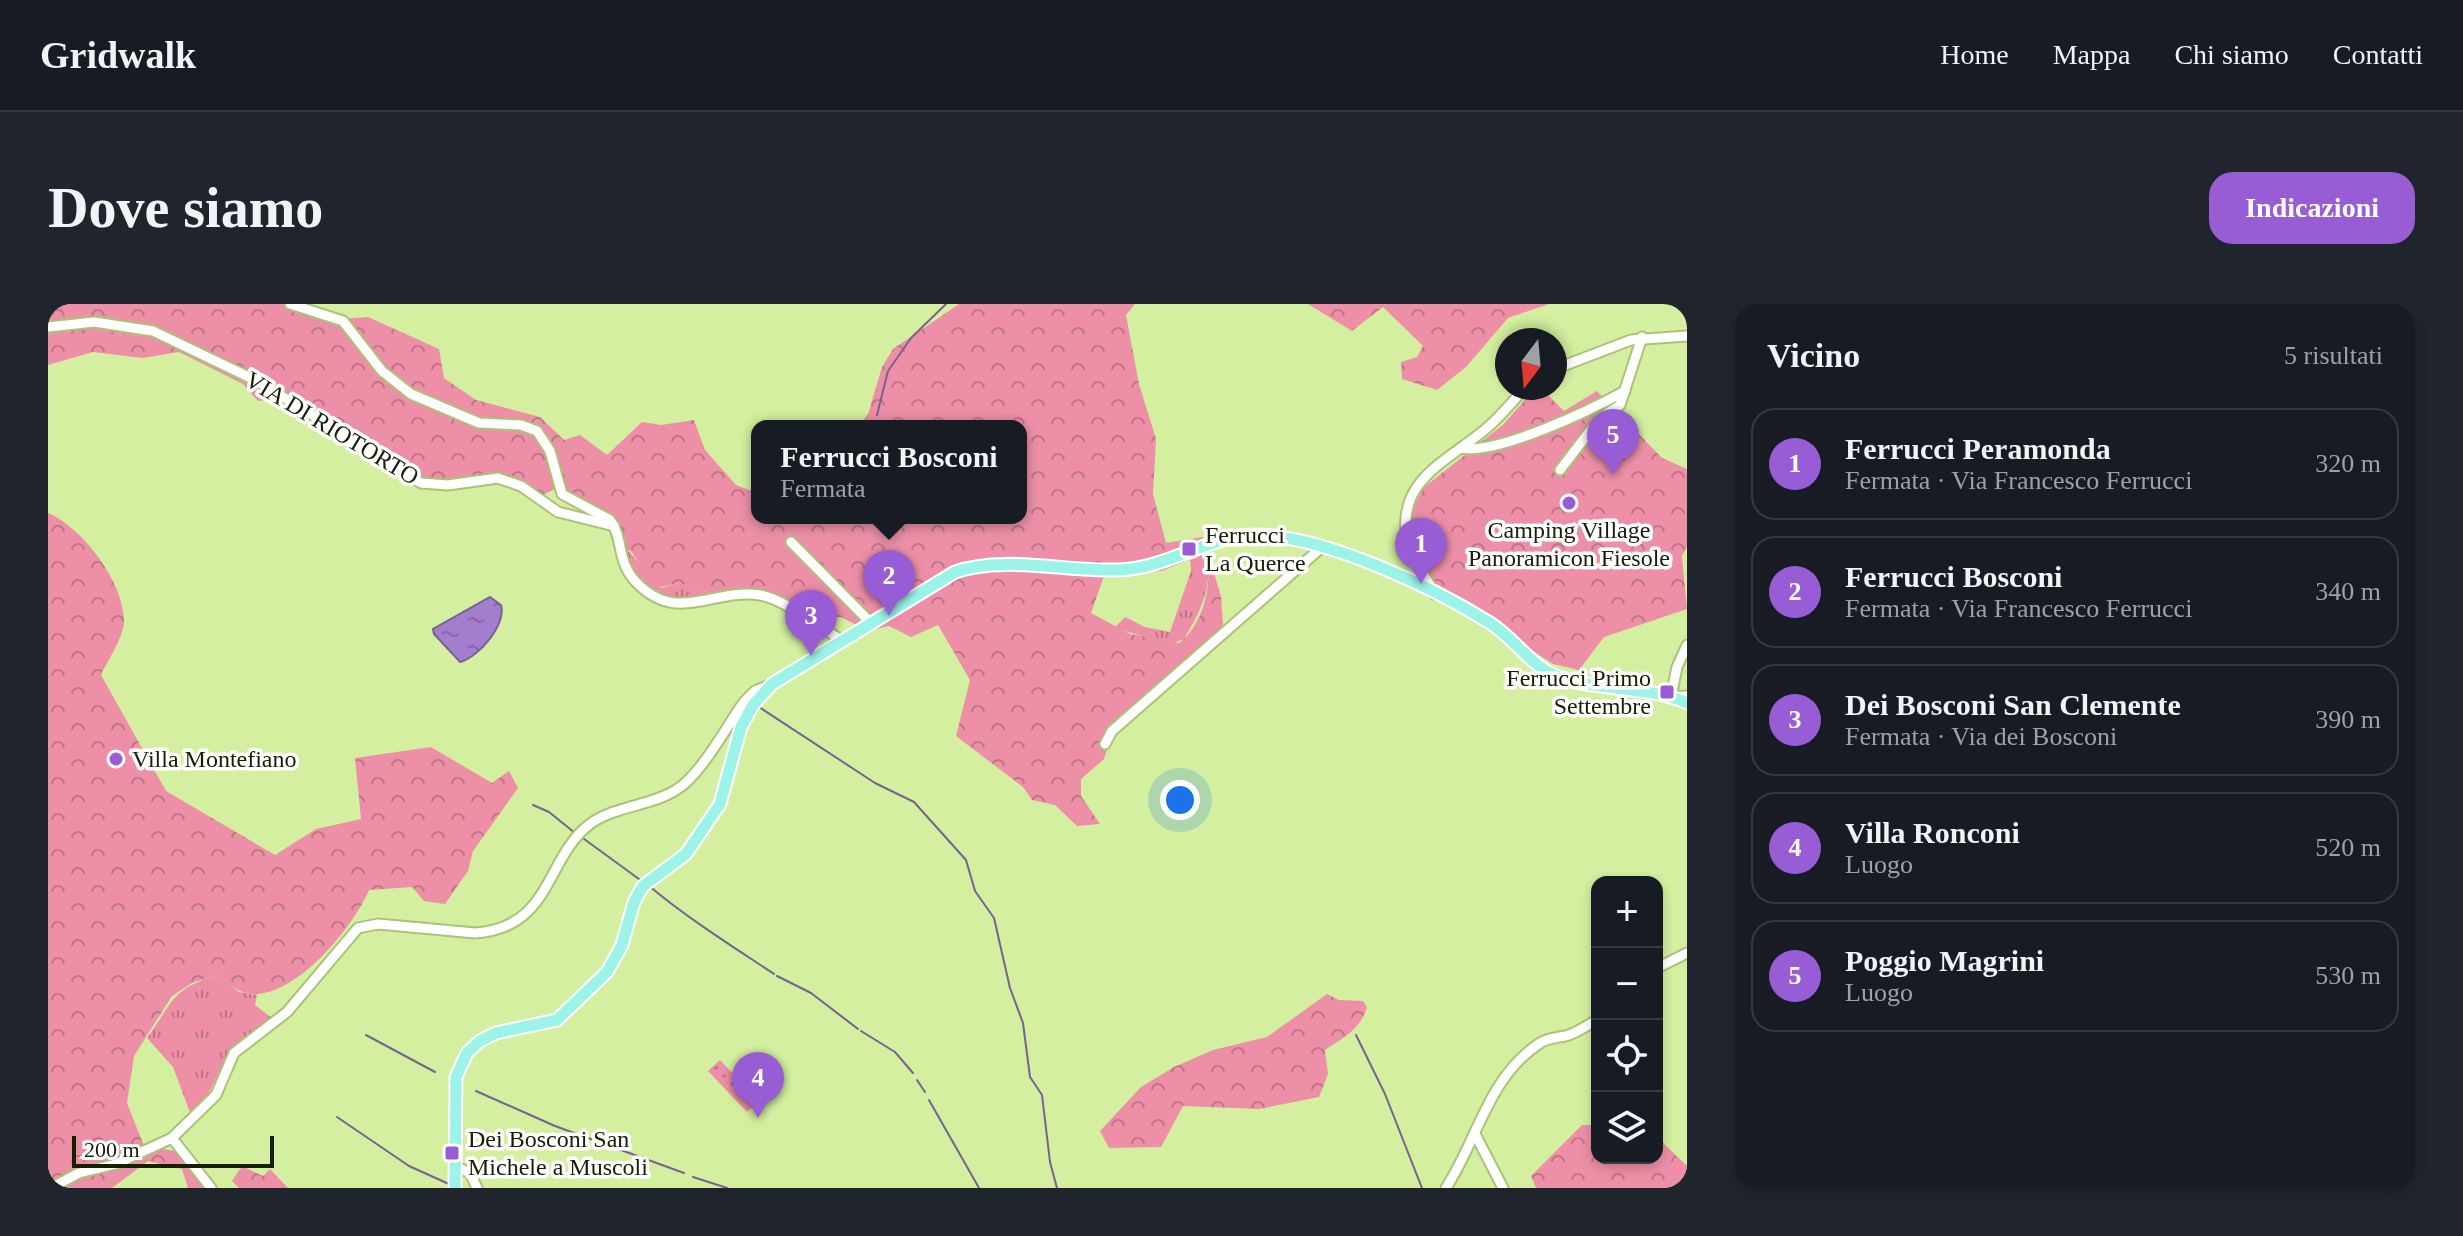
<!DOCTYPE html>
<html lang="it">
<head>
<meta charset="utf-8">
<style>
	body { margin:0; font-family:"Times New Roman",serif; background:#20242c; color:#f1f3f6 }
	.controls { position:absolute; right:24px; bottom:24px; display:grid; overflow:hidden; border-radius:16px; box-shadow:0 4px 12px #0003 }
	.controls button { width:72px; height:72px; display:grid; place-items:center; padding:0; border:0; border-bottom:2px solid #363941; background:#171b24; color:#f1f3f6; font:40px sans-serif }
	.compass { position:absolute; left:1447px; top:24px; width:72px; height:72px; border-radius:50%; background:#171b24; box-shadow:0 4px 12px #0003; rotate:196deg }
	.scale { position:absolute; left:24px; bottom:20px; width:202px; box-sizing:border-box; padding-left:8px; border:4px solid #161f01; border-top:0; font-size:22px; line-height:28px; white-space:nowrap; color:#161f01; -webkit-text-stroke:6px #fff; paint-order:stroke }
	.you { position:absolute; left:1132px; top:496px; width:28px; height:28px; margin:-20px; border:6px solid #fff; border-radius:50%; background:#1a73e8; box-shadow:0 0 0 12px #1a73e833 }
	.badge { display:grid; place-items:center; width:52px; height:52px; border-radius:50%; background:#985cd4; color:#fff; font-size:26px; font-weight:700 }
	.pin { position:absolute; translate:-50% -66px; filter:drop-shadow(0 2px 4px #0008) }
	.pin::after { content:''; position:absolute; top:42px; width:28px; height:24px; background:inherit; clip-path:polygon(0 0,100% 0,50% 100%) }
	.popup { position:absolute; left:703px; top:116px; width:276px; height:104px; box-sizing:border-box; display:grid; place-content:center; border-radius:16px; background:#171b24; filter:drop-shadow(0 2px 6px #0005); font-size:26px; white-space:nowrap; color:#9ea1a6 }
	.popup b { font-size:30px; color:#f1f3f6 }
	.popup::after { content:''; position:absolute; left:50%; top:100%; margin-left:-16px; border:16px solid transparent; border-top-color:#171b24 }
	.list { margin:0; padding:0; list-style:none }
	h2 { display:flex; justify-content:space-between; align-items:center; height:104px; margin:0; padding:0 32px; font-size:34px }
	h2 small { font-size:26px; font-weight:400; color:#9ea1a6 }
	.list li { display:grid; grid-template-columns:52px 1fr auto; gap:24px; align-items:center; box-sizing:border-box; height:112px; margin:0 16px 16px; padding:0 16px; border:2px solid #363941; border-radius:24px }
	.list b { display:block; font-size:30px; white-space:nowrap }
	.list p { margin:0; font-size:26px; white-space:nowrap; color:#9ea1a6 }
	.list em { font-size:26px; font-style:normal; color:#9ea1a6 }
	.icon { flex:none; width:44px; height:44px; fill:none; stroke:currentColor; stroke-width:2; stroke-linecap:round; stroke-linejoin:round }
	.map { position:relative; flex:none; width:1639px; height:884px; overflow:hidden; border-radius:24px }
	header { display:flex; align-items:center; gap:48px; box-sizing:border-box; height:112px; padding:0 40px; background:#171b24; border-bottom:2px solid #363941 }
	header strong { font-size:38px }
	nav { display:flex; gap:44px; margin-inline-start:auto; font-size:28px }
	.intro { display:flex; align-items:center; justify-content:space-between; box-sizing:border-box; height:192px; padding:0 48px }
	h1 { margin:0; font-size:56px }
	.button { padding:20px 36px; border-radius:24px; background:#985cd4; color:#fff; font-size:28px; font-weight:700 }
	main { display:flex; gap:48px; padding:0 48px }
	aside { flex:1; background:#171b24; border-radius:24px; box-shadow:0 4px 12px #0003 }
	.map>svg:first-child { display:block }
	.grass { fill:url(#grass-tufts) }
	.forest { fill:url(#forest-crowns); fill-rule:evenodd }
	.garden { fill:url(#garden-dots) }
	.water { fill:url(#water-ripples); stroke:#796291; stroke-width:2 }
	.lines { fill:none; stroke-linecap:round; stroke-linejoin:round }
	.stream { stroke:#796291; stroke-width:2 }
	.minor-casing { stroke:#a9c476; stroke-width:13 }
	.major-casing { stroke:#fff; stroke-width:15 }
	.minor { stroke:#fff; stroke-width:9 }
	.major { stroke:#9cf4e9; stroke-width:11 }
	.poi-dot { fill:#985cd4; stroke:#fff; stroke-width:3 }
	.labels { text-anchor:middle; stroke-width:7; stroke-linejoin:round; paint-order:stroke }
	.street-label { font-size:24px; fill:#161f01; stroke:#fff }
	.poi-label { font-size:24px; fill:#161f01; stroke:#fff; text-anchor:start }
</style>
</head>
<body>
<header>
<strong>Gridwalk</strong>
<nav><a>Home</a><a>Mappa</a><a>Chi siamo</a><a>Contatti</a></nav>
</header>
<div class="intro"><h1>Dove siamo</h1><a class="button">Indicazioni</a></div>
<main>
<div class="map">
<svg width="1639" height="884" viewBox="0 0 1639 884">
	<defs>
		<pattern id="grass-tufts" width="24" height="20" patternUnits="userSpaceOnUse" patternTransform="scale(2)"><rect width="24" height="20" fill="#ed90a7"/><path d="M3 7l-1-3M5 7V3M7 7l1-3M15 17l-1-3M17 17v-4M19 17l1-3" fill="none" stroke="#bf7586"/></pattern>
		<pattern id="forest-crowns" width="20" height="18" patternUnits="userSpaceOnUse" patternTransform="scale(2)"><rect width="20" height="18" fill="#ed90a7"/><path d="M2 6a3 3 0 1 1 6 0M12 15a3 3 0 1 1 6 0" fill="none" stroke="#bf7586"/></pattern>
		<pattern id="garden-dots" width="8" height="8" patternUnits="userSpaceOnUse" patternTransform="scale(2)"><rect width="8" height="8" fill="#ed90a7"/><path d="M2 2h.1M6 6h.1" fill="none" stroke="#bf7586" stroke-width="1.8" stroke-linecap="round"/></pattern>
		<pattern id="water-ripples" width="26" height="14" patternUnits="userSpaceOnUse" patternTransform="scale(2)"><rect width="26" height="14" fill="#a37ecf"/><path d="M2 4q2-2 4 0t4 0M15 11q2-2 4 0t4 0" fill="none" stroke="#8467a6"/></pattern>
	</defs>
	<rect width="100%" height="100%" fill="#d3ef9f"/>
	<!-- grass -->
	<g class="grass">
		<path d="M577,243L613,284L631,279L669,291C629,299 579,295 577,243Z"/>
		<path d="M1159,249C1165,282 1153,307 1136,335L1122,340L1066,324L1077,313L1097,323L1122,328L1143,267L1142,256Z"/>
		<path d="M169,671L191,688L209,691L207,701L225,715C210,724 189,735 180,751C166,776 164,790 143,811L125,763L99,734C126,697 122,686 169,671Z"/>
	</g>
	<!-- forest -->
	<g class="forest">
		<path d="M0,0H236L279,16L320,13L391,45L396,74L428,96L492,113L516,136L532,131L559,151L594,118L613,121L646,116L657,146L688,181L709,189V214H973V122H810L820,110L834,63L845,45L911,0H1087L1078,11L1091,80L1108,135L1105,190L1118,239L1155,233L1173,292L1176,334L1063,433L1056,455L1033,475V492L1052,520L1029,522L1007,501L984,496L975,483L908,432L922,376L890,321L863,333L841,322L820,327L793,313L769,314L718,291H669L631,279L608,284L583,247L573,245L564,214L521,192L513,182L493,192L451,170L396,178L371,174L239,93L210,97L195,80L131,48L95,54L45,48L0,61ZM1158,249C1165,279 1156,320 1131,339L1082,330L1043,309L1056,272L1113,267Z"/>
		<path d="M1260,0H1501L1460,14L1418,63L1389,86L1354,75L1353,58L1369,53L1375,42L1335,3L1304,27Z"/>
		<path d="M1487,84H1493L1516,107L1549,87L1614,154L1639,165V243L1634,252L1639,305L1556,333L1531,366L1505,360L1388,284L1365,249L1361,213L1375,184L1456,120Z"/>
		<path d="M0,209C34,223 77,279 76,318C75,334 60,356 53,371L118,487L227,551L268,525L313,515L307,454L383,443L444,479L461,467L470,484L425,547L420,567L397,600L376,597L364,583L321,586C306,622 250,691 206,690C191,690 180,680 169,671L144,679L124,692L86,752L79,799L96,842L127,847L167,884H140L134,865L100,857L64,884H0Z"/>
		<path d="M1279,690L1291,696L1315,697L1319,703C1313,725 1295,734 1277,746L1280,770L1271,793L1211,805L1135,802L1113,843L1061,844L1052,827L1093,783L1126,763L1165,746L1219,733Z"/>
		<path d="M1534,821H1549V854H1609V833L1639,862V884H1488L1483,872Z"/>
		<path d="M194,862L215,872L222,865L240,884H191L184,877Z"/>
	</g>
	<!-- garden -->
	<path class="garden" d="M672,756L711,797L699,808L660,767Z"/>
	<!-- water -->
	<path class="water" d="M442,293L453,301C458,321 431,353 412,358L386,330L385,325Z"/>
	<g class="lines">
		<!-- stream -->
		<g class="stream">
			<path d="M829,111L840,67L863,34L898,0"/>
			<path d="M711,403L827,479L866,498L918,556L927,587L946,614L962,684L975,719L982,773L994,791L1002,858L1009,884"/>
			<path d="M485,501L501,508L527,529"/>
			<path d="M532,532L595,578"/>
			<path d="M600,581C639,614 684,642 726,670"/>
			<path d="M729,672L763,689L810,725"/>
			<path d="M813,727L847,748L865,769"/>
			<path d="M318,731L387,768"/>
			<path d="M1308,731L1337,790L1374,884"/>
			<path d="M869,776L877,788"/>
			<path d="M428,787L507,822L636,869"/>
			<path d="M881,796L931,884"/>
			<path d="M289,813L361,862L401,880"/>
			<path d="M645,873L679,884"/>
		</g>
		<defs>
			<g id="minor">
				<path d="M242,0L295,17L334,67L363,90L431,119L473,121L489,127L502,147L514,190L562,216C576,235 568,257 588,278C629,321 664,284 712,291C734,294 774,324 793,336"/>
				<path d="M0,23L46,18L105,27L211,78L373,179L400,181L450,174L473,182L510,208L566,222"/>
				<path d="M1507,65L1583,36L1639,32"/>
				<path d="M1413,144C1449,151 1543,106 1577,87"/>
				<path d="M1512,166L1552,114L1572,101L1594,33"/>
				<path d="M743,238L823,319"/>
				<path d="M1386,290C1380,273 1364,259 1360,242C1346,179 1393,161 1434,128C1450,116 1463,99 1477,84"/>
				<path d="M1639,341L1629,363L1623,393L1639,392"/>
				<path d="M1057,440L1064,427L1274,243"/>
				<path d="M1609,664L1639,649"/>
				<path d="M1427,830L1455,884"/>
				<path d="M124,834L163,884"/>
				<path d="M407,862L422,869L429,884"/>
				<path d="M3,884L31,869L68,860L124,834L168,791L186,749L239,708L310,624L330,620L427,629C504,624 497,554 542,520C566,502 603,502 628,486C653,471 678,423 696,398L707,387L724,380"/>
				<path d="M1398,884C1430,835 1440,773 1492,739C1501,733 1511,734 1521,731C1531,727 1540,721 1549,716"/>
			</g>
			<path id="major" d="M407,884L408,773L419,749L432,737L448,729L509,716L559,668L574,641L586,598L595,582L638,550L672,500L693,423L705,401L724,380L907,268C954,251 1020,268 1070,266C1120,265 1161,230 1211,231C1280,234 1383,282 1442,319C1466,334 1482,361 1508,372C1550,388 1598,381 1639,399"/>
		</defs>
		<!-- minor casing -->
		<use href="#minor" class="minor-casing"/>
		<!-- major casing -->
		<use href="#major" class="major-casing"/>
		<!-- minor -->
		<use href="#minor" class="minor"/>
		<!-- major -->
		<use href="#major" class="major"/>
	</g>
	<!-- markers -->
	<g class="poi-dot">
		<circle cx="1521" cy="199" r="8"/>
		<rect x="1133" y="237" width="16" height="16" rx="4"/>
		<rect x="1611" y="380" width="16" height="16" rx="4"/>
		<circle cx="68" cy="455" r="8"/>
		<rect x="396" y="841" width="16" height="16" rx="4"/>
	</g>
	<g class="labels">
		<!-- street labels -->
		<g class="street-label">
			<text transform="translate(284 124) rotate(31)" y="8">VIA DI RIOTORTO</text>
		</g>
		<!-- poi labels -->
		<g class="poi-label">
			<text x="1521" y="234" text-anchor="middle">Camping Village<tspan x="1521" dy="28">Panoramicon Fiesole</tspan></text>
			<text x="1157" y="239">Ferrucci<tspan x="1157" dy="28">La Querce</tspan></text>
			<text x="1603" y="382" text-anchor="end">Ferrucci Primo<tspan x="1603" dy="28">Settembre</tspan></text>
			<text x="84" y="463">Villa Montefiano</text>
			<text x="420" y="843">Dei Bosconi San<tspan x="420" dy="28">Michele a Muscoli</tspan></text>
		</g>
	</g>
</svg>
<div class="controls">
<button>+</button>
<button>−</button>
<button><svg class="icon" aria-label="locate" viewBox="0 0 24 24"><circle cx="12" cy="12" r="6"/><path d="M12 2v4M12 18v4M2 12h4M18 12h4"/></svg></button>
<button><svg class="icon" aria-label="layers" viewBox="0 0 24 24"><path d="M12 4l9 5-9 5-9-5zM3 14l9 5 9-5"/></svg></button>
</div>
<svg class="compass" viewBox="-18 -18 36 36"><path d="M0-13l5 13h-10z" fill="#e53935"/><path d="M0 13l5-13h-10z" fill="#9ea1a6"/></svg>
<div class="scale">200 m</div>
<div class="you"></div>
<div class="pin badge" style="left:1373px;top:280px">1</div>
<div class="pin badge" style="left:841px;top:312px">2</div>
<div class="popup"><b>Ferrucci Bosconi</b>Fermata</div>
<div class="pin badge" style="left:763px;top:352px">3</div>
<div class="pin badge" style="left:710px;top:814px">4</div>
<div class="pin badge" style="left:1565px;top:171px">5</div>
</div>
<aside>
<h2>Vicino<small>5 risultati</small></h2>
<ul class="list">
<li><span class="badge">1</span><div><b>Ferrucci Peramonda</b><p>Fermata · Via Francesco Ferrucci</p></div><em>320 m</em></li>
<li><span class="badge">2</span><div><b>Ferrucci Bosconi</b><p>Fermata · Via Francesco Ferrucci</p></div><em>340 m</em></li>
<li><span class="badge">3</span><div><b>Dei Bosconi San Clemente</b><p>Fermata · Via dei Bosconi</p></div><em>390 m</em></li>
<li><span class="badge">4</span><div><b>Villa Ronconi</b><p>Luogo</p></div><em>520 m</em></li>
<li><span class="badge">5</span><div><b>Poggio Magrini</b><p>Luogo</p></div><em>530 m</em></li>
</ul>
</aside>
</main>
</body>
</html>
